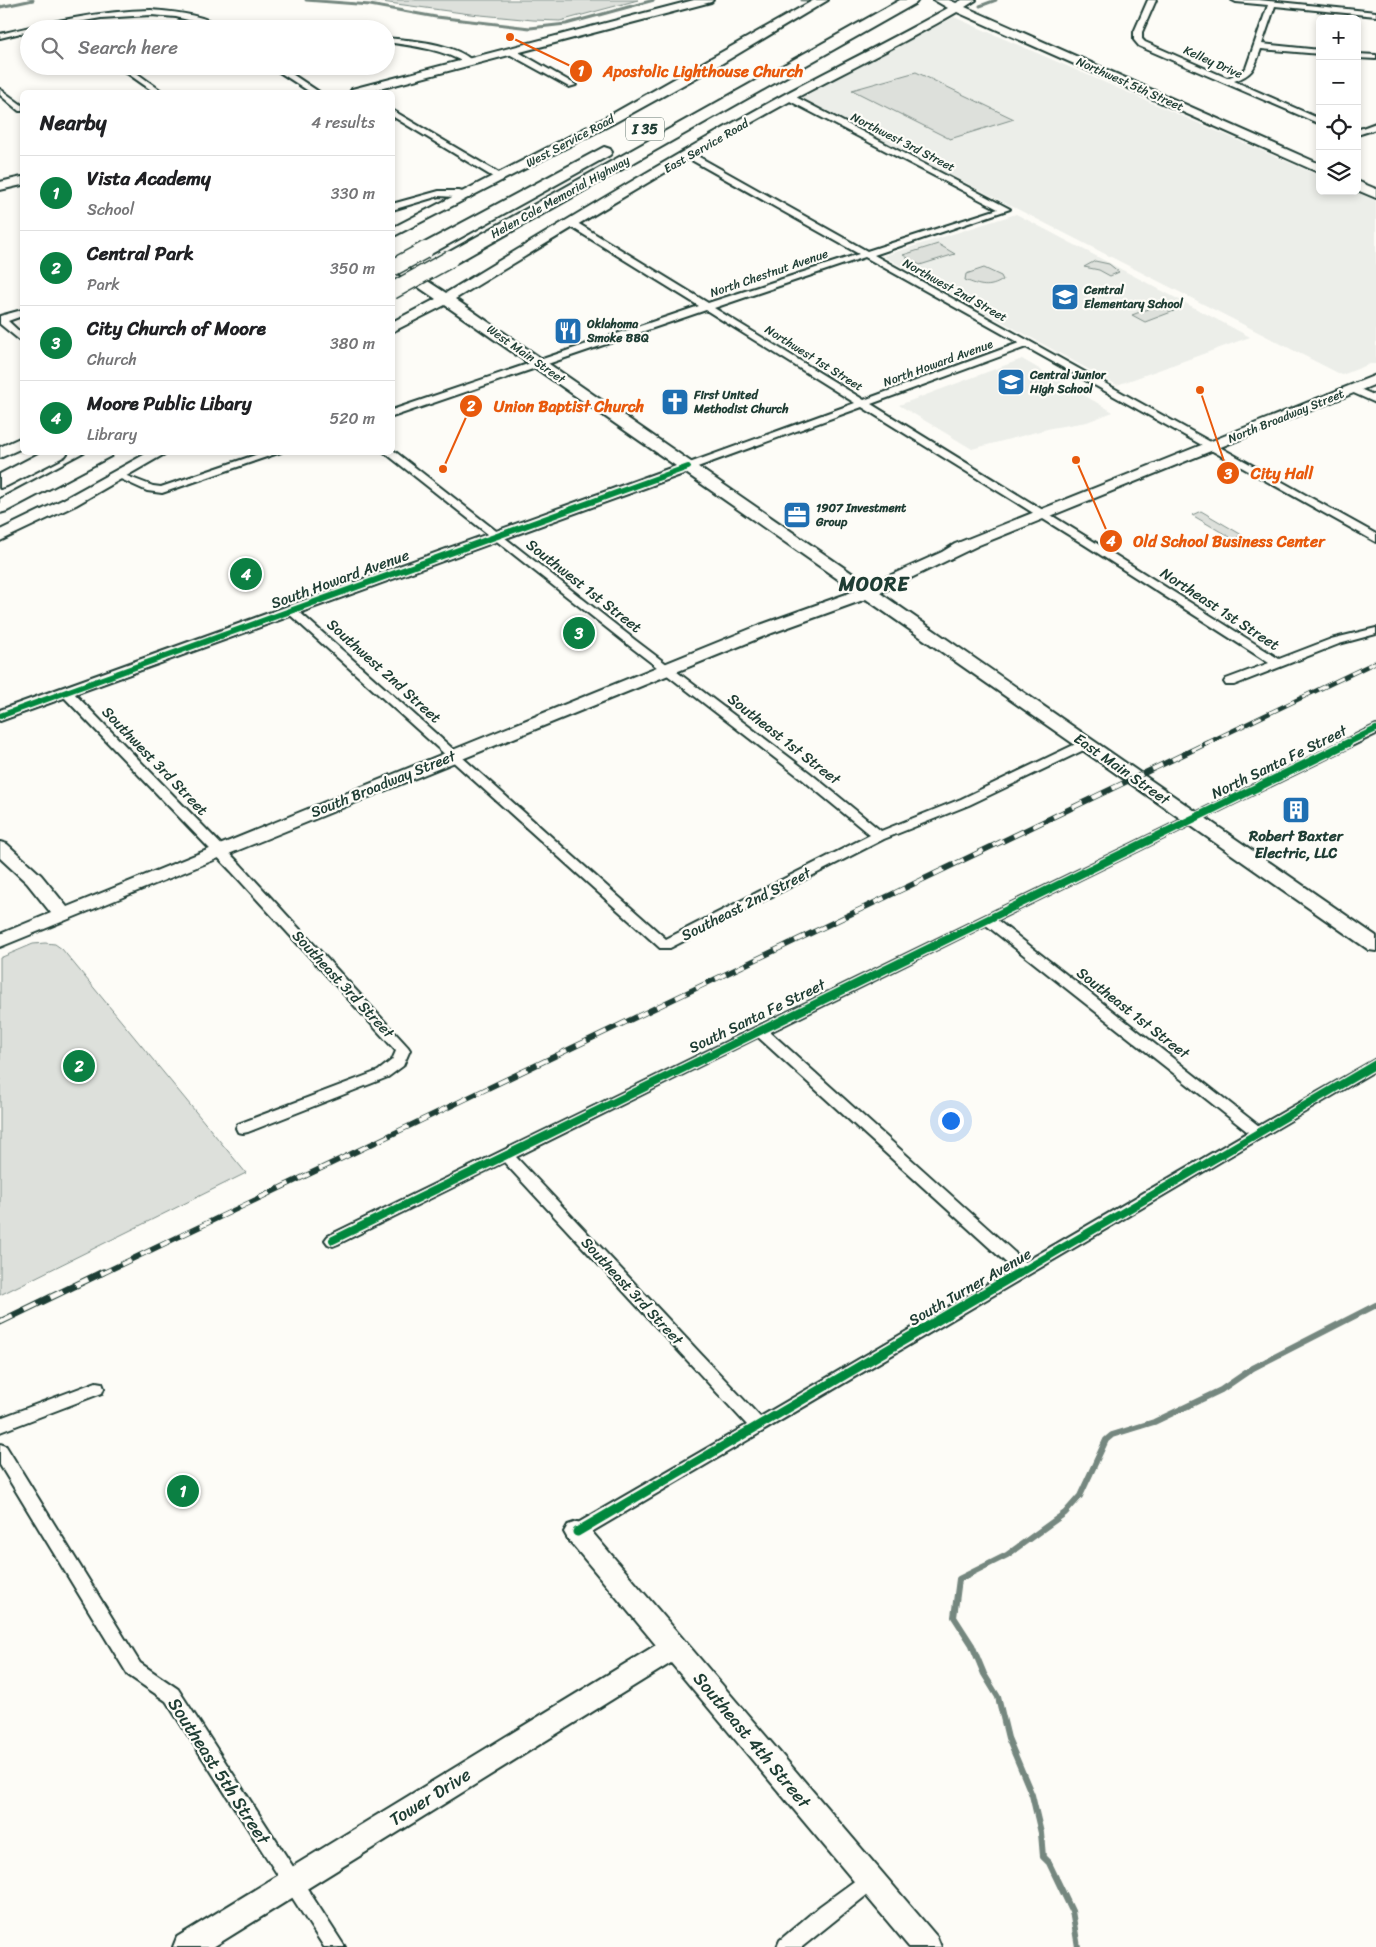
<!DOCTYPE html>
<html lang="en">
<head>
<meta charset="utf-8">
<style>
	body { margin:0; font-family:Sriracha,sans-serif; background:#f2f2f2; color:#202124 }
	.controls { position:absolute; right:15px; top:15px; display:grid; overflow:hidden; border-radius:8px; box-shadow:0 2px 8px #0003 }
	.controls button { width:45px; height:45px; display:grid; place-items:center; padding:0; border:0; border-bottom:1px solid #e0e0e0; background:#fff; color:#202124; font:25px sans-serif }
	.you { position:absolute; left:950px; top:1120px; width:18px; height:18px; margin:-12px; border:4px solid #fff; border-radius:50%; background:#1a73e8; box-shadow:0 0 0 8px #1a73e833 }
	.badge { display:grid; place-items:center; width:32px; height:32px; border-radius:50%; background:#0b8043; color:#fff; font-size:16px; font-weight:700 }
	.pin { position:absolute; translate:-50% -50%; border:2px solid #fff; box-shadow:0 1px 5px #0006 }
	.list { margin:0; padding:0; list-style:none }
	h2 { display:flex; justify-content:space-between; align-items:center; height:65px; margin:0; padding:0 20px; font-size:21px }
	h2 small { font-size:16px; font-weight:400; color:#757577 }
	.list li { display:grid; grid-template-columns:32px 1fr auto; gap:15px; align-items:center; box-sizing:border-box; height:75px; padding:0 20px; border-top:1px solid #e0e0e0 }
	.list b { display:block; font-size:19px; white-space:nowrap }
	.list p { margin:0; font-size:16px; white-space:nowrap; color:#757577 }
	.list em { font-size:16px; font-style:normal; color:#757577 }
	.icon { flex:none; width:28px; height:28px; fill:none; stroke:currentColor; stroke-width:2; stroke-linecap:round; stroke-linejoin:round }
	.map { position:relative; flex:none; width:1376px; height:1947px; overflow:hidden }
	.search { position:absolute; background:#fff; box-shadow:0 2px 8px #0003; left:20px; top:20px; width:375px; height:55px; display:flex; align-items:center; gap:12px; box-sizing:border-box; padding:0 18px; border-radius:28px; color:#757577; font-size:19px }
	.panel { position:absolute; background:#fff; box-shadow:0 2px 8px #0003; left:20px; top:90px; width:375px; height:365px; border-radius:8px }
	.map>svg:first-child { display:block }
	.built { fill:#eceee9 }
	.green { fill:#dde0db; stroke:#7e8e88 }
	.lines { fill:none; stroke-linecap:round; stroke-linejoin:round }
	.stream-far1 { stroke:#75877f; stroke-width:3 }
	.stream { stroke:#75877f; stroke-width:6 }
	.street-casing { stroke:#1f3d34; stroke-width:4 }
	.secondary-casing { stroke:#1f3d34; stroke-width:4 }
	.highway-casing { stroke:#1f3d34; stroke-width:4 }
	.street { fill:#fdfcf7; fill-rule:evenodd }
	.secondary { fill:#fdfcf7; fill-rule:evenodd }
	.highway { fill:#fdfcf7; fill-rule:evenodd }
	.rail-far2-casing { stroke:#1f3d34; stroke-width:4.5 }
	.rail-far1-casing { stroke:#1f3d34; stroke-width:5.5 }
	.rail-casing { stroke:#1f3d34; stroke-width:7 }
	.rail-far2 { stroke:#fdfcf7; stroke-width:3; stroke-dasharray:9; stroke-linecap:butt }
	.rail-far1 { stroke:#fdfcf7; stroke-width:4; stroke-dasharray:11; stroke-linecap:butt }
	.rail { stroke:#fdfcf7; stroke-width:5; stroke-dasharray:14; stroke-linecap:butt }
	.highway-bridge-casing { stroke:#1f3d34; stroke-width:19; stroke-linecap:butt }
	.highway-bridge { stroke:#fdfcf7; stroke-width:16 }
	.cycleway-far2-casing { stroke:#fdfcf7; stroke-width:9 }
	.cycleway-far1-casing { stroke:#fdfcf7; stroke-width:11 }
	.cycleway-casing { stroke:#fdfcf7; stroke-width:12 }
	.cycleway-far2 { stroke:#00873e; stroke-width:6 }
	.cycleway-far1 { stroke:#00873e; stroke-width:8 }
	.cycleway { stroke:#00873e; stroke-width:9 }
	.labels { text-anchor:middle; stroke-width:4.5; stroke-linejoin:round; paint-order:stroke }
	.far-street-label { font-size:12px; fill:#1f3d34; stroke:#fdfcf7 }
	.far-poi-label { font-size:12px; font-weight:bold; fill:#1f3d34; stroke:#fdfcf7; text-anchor:start }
	.shield { fill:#fdfcf7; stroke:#62766e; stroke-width:1 }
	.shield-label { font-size:14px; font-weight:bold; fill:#1f3d34 }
	.street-label { font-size:15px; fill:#1f3d34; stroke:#fdfcf7 }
	.poi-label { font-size:15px; font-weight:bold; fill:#1f3d34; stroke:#fdfcf7 }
	.near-street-label { font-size:18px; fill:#1f3d34; stroke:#fdfcf7 }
	.district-label { font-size:20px; font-weight:bold; letter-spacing:1px; fill:#1f3d34; stroke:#fdfcf7 }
	.leader { fill:none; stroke:#e8590c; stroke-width:2 }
	.callout-dot { fill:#e8590c; stroke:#fdfcf7; stroke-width:2 }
	.mark-label { font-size:15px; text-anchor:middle; font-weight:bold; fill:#fff }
	.callout-label { font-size:16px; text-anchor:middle; font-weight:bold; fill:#e8590c; stroke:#fdfcf7; stroke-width:4.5; stroke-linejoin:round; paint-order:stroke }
</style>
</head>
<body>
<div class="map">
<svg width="1376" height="1947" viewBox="0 0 1376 1947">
	<rect width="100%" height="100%" fill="#fdfcf7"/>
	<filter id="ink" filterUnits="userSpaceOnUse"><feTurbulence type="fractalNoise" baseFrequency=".02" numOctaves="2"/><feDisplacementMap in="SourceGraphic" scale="10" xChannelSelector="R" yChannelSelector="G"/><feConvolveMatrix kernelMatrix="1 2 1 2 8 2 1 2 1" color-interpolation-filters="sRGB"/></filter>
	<g filter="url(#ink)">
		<!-- built -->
		<g class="built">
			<path d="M954,17L1320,176V191H1354L1376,201V364H1370L1342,375L800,98Z"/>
			<path d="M1016,214L1250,337L1117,385L883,256Z"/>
			<path d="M1022,359L1113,412L1087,422L1051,428L972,449L899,405Z"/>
		</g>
		<!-- green -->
		<g class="green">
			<path d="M367,0H638L560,21L533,20L470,14Z"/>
			<path d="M916,72L1014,119L950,139L852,90Z"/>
			<path d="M938,244L955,254L920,265L903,255Z"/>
			<path d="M1095,261L1109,264L1119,272L1110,276L1099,270L1084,267Z"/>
			<path d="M984,268L1001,276L1003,280C989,289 980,286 965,280L966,274Z"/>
			<path d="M1161,304L1174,311L1145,322L1132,315Z"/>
			<path d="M1201,511L1242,535L1233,539L1192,515Z"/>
			<path d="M45,943L55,944L62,949L246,1173L0,1295V958L33,944Z"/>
		</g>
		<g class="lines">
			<!-- stream-far1 -->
			<g class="stream-far1">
				<path d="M306,0L370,5L436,17L530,28L566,24L654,0"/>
				<path d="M802,0H807"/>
				<path d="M980,6L996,0"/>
				<path d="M0,7L33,0"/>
			</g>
			<!-- stream -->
			<path class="stream" d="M1078,1947L1072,1911L1049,1863L1043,1857L1041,1833L1032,1795L1008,1738L998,1697L984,1674L972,1645L954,1617L959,1579L1007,1555L1065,1513L1080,1496L1106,1440L1112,1435L1154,1422L1221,1390L1253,1368L1376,1305"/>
			<defs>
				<g id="street">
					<path d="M1148,0H1156L1142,32V39L1145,42L1227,78L1240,73L1246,68L1268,5L1236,2L1232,0H1259L1376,12V16L1275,6L1262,44L1320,50V54L1261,49C1254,68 1254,74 1234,81L1320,119V124L1139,46L1134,40V32Z"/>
					<path d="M151,10C175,12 204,14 224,29H213L196,22L176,17L151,15L101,18L40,29H29V31L0,38V34C50,22 99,11 151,10Z"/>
					<path d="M386,38C414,41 452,42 474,62L467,64C442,49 415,46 386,42Z"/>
					<path d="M509,50H515L576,85L569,87L509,54Z"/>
					<path d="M1357,54L1376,55V59L1357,58Z"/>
					<path d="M117,66H127L163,92H154Z"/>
					<path d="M270,66H280L319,92H310Z"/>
					<path d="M0,89L22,105V111H19L0,95Z"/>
					<path d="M786,95H792L1010,209L874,255L1376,534V542L1026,347L871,404L1093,541L1279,659L1331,639L1376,628V634L1339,644L1234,685H1226L1224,682L1226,679L1269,663L1085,545L862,407L692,469H684L683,467L684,465L855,403L706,310L392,417V410L699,306L568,225V221H574L708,303L859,254L686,157V153H692L867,251L998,209L786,99ZM865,257L1019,343L864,400L714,308Z"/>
					<path d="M392,110L504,176L505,178L498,180L392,116Z"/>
					<path d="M1376,123V129L1357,135V130Z"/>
					<path d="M439,191H459L473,195L469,198L439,196L392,210V204Z"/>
					<path d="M22,310V316L8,321L22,334V342L0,324V316Z"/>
					<path d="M1353,386L1376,396V403L1349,391L1348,389Z"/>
					<path d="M393,450L635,640L810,773L881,831L961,799L1082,741H1090L1092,744L1090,747L969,805L884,839L670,948H660L288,613L286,611L288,609H296L666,939L870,835L802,779L627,644L384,452H392Z"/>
					<path d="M264,452H281L162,493L147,491L114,476L119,473L153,486L161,487Z"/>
					<path d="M67,689L71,690L241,865L408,1047L410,1050L403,1066L388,1077L248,1132L243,1133L238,1132L236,1128L238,1124L378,1071L392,1060L396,1051L231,871L63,696L61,693L63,690Z"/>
					<path d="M1376,725V734L997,920L1259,1126L1376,1059V1070L583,1537L577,1539L571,1537L568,1532L571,1527L747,1425L504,1162L338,1244L333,1246L328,1244L325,1240L328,1236ZM986,925L1248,1132L1025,1262L770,1032ZM758,1037L1013,1269L760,1417L516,1157Z"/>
					<path d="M96,1382L102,1383L104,1388L102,1393L0,1432V1418Z"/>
					<path d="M0,1444L6,1446L140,1663L178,1689L345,1947H324L166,1701L128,1675L0,1465Z"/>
					<path d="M871,1871L878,1874L881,1880L878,1886L802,1947H777L780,1940L820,1906L864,1874Z"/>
				</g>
				<g id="secondary">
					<path d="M694,0H713L711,2L368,92H350L352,89Z"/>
					<path d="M814,0H828L721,64L614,123L392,237V228L605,118Z"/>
					<path d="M934,0H949L956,3L962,0H976L965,7L1320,164V173L957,12C904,43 848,70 794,99C679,162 567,231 455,299L869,585L942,552L955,544L1376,375V384L979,545L880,593L1376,936V951L1369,950L866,599L772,633L0,947V934L51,913L27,883L0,858V842L7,844L41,875L67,907L760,625L855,591L686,473L0,721V710L676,466L445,305L392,332V322L436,299L392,269V258L446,293C558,225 670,157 785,94C839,65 895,38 948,8Z"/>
					<path d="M22,177V185L0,190V182Z"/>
					<path d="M1357,181L1376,189V198L1357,190Z"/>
					<path d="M22,437V448L0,458V447Z"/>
					<path d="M149,452H168L76,505L0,541V530L64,499Z"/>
					<path d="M577,1522L586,1525L937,1937L941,1947H909L671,1663L213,1947H173L177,1937L656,1645L568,1539L564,1532L568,1525Z"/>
				</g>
				<g id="highway">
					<path d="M900,0H918L916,3L456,263L450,264L444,263L441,259L444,255Z"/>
					<path d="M604,147L610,149L612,152L610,155L431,254L425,255L419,254L416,250L419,246Z"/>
					<path d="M42,452H68L65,456L7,486L0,488V474Z"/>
					<path d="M88,452H114L111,456L7,511L0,513V499Z"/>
				</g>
			</defs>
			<!-- street casing -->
			<use href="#street" class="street-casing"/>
			<!-- secondary casing -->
			<use href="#secondary" class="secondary-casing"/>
			<!-- highway casing -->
			<use href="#highway" class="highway-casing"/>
			<!-- street -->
			<use href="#street" class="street"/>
			<!-- secondary -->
			<use href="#secondary" class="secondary"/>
			<!-- highway -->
			<use href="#highway" class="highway"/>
			<defs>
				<path id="rail-far2" d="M1205,744L1376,662"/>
				<path id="rail-far1" d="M101,1274L1207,743"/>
				<path id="rail" d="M0,1322L103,1272"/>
			</defs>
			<!-- rail-far2 casing -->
			<use href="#rail-far2" class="rail-far2-casing"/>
			<!-- rail-far1 casing -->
			<use href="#rail-far1" class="rail-far1-casing"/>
			<!-- rail casing -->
			<use href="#rail" class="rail-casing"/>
			<!-- rail-far2 -->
			<use href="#rail-far2" class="rail-far2"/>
			<!-- rail-far1 -->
			<use href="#rail-far1" class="rail-far1"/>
			<!-- rail -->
			<use href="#rail" class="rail"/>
			<defs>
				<g id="highway-bridge">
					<path d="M392,268L425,250"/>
					<path d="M392,291L450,259"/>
				</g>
			</defs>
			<!-- highway-bridge casing -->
			<use href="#highway-bridge" class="highway-bridge-casing"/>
			<!-- highway-bridge -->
			<use href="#highway-bridge" class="highway-bridge"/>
			<defs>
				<g id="cycleway-far2">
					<path d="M0,716L688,467"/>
					<path d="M1345,744L1376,729"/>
				</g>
				<g id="cycleway-far1">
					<path d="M333,1240L1348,743"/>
					<path d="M1018,1274L1376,1064"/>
				</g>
				<path id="cycleway" d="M577,1532L1020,1272"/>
			</defs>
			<!-- cycleway-far2 casing -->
			<use href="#cycleway-far2" class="cycleway-far2-casing"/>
			<!-- cycleway-far1 casing -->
			<use href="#cycleway-far1" class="cycleway-far1-casing"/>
			<!-- cycleway casing -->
			<use href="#cycleway" class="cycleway-casing"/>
			<!-- cycleway-far2 -->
			<use href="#cycleway-far2" class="cycleway-far2"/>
			<!-- cycleway-far1 -->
			<use href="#cycleway-far1" class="cycleway-far1"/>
			<!-- cycleway -->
			<use href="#cycleway" class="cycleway"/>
		</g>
	</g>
	<!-- icons -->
	<defs>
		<symbol id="school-square" viewBox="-11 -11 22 22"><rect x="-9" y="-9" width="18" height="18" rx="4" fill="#1f6fb2" stroke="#fdfcf7"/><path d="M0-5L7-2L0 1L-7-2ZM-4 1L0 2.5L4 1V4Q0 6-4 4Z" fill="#fff"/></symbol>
		<symbol id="restaurant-square" viewBox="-11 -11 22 22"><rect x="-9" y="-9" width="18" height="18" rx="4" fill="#1f6fb2" stroke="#fdfcf7"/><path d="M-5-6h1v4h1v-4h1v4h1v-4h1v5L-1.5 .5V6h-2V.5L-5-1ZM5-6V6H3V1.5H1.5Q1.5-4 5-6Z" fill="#fff"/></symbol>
		<symbol id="church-square" viewBox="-11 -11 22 22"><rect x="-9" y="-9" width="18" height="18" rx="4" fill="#1f6fb2" stroke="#fdfcf7"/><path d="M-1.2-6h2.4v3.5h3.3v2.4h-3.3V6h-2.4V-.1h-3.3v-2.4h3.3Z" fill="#fff"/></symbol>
		<symbol id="office-square" viewBox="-11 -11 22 22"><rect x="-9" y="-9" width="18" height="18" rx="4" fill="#1f6fb2" stroke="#fdfcf7"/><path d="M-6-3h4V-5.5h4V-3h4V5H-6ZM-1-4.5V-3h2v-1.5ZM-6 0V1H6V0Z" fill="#fff"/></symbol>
		<symbol id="building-square" viewBox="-11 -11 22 22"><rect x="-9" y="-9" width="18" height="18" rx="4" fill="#1f6fb2" stroke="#fdfcf7"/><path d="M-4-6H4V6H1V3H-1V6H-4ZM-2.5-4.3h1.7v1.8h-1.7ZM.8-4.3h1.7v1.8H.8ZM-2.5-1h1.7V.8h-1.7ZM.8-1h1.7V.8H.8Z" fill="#fff"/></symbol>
	</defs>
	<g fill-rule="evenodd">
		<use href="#school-square" x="1049" y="281" width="32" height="32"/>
		<use href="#restaurant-square" x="552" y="315" width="32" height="32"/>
		<use href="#school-square" x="995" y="366" width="32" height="32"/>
		<use href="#church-square" x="659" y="386" width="32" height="32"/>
		<use href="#office-square" x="781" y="499" width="32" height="32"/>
		<use href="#building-square" x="1280" y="794" width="32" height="32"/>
	</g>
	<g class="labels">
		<!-- far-street labels -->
		<g class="far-street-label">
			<text transform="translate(1213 62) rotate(24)" y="4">Kelley Drive</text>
			<text transform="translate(1130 84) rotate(24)" y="4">Northwest 5th Street</text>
			<text transform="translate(570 141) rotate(-28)" y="4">West Service Road</text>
			<text transform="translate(903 142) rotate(27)" y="4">Northwest 3rd Street</text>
			<text transform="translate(706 146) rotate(-30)" y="4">East Service Road</text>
			<text transform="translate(560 197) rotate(-29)" y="4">Helen Cole Memorial Highway</text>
			<text transform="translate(769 273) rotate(-19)" y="4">North Chestnut Avenue</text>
			<text transform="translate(955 290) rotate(29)" y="4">Northwest 2nd Street</text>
			<text transform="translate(526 354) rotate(35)" y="4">West Main Street</text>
			<text transform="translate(814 358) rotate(32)" y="4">Northwest 1st Street</text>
			<text transform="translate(938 363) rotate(-20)" y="4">North Howard Avenue</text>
			<text transform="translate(1286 416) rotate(-22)" y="4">North Broadway Street</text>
		</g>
		<!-- far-poi labels -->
		<g class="far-poi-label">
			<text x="1084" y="294">Central<tspan x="1084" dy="14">Elementary School</tspan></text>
			<text x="587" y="328">Oklahoma<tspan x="587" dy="14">Smoke BBQ</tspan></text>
			<text x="1030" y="379">Central Junior<tspan x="1030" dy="14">High School</tspan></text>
			<text x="694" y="399">First United<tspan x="694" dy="14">Methodist Church</tspan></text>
			<text x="816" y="512">1907 Investment<tspan x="816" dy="14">Group</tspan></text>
		</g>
		<!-- shield labels -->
		<rect class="shield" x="626" y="117.5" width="38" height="23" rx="4"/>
		<g class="shield-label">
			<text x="645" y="134">I 35</text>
		</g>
		<!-- street labels -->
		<g class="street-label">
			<text transform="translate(340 579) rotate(-20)" y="5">South Howard Avenue</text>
			<text transform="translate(584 586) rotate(38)" y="5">Southwest 1st Street</text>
			<text transform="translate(1220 609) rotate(33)" y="5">Northeast 1st Street</text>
			<text transform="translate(384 671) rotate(42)" y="5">Southwest 2nd Street</text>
			<text transform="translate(784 739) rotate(38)" y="5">Southeast 1st Street</text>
			<text transform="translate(155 761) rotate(46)" y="5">Southwest 3rd Street</text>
			<text transform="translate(1279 762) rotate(-26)" y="5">North Santa Fe Street</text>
			<text transform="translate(1122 769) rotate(35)" y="5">East Main Street</text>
			<text transform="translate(383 784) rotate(-22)" y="5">South Broadway Street</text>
			<text transform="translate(746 904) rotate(-27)" y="5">Southeast 2nd Street</text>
			<text transform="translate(343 984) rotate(47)" y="5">Southeast 3rd Street</text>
			<text transform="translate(1133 1013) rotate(38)" y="5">Southeast 1st Street</text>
			<text transform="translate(757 1016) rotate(-26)" y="5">South Santa Fe Street</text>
			<text transform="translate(970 1287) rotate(-30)" y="5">South Turner Avenue</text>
			<text transform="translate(632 1291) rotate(47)" y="5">Southeast 3rd Street</text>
		</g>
		<!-- poi labels -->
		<g class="poi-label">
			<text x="1296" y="841">Robert Baxter<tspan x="1296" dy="17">Electric, LLC</tspan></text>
		</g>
		<!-- near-street labels -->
		<g class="near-street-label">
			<text transform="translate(752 1740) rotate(50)" y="6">Southeast 4th Street</text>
			<text transform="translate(219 1771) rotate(57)" y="6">Southeast 5th Street</text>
			<text transform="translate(430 1797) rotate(-32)" y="6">Tower Drive</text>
		</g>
		<!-- district labels -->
		<g class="district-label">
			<text x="874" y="591">MOORE</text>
		</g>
	</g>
	<!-- callouts -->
	<path class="leader" d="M510 37L581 71M443 469L471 406M1200 390L1228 473M1076 460L1111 541"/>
	<g class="callout-dot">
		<circle cx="510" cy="37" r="5"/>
		<circle cx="443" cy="469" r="5"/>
		<circle cx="1200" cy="390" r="5"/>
		<circle cx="1076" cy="460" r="5"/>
		<circle cx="581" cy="71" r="12"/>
		<circle cx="471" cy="406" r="12"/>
		<circle cx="1228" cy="473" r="12"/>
		<circle cx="1111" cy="541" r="12"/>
	</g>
	<g class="mark-label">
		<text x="581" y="76">1</text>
		<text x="471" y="411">2</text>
		<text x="1228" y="479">3</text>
		<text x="1111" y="546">4</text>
	</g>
	<g class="callout-label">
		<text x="703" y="77">Apostolic Lighthouse Church</text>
		<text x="569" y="412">Union Baptist Church</text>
		<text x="1282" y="479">City Hall</text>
		<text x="1229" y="547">Old School Business Center</text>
	</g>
</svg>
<div class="controls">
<button>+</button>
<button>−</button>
<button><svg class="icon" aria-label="locate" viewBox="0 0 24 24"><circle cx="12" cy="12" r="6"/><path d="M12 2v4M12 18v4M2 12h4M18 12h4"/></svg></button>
<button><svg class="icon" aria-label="layers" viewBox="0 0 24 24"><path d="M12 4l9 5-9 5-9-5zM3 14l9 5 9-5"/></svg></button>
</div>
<div class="you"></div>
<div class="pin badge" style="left:183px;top:1491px">1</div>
<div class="pin badge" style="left:79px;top:1066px">2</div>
<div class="pin badge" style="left:579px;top:633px">3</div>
<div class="pin badge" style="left:246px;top:574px">4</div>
<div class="search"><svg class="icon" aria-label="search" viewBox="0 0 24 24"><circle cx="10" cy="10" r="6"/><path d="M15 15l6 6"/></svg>Search here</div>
<section class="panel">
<h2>Nearby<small>4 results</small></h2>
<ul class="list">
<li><span class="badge">1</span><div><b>Vista Academy</b><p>School</p></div><em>330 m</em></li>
<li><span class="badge">2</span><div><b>Central Park</b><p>Park</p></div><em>350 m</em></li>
<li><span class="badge">3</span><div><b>City Church of Moore</b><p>Church</p></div><em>380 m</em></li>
<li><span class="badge">4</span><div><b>Moore Public Libary</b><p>Library</p></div><em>520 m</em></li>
</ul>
</section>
</div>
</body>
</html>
